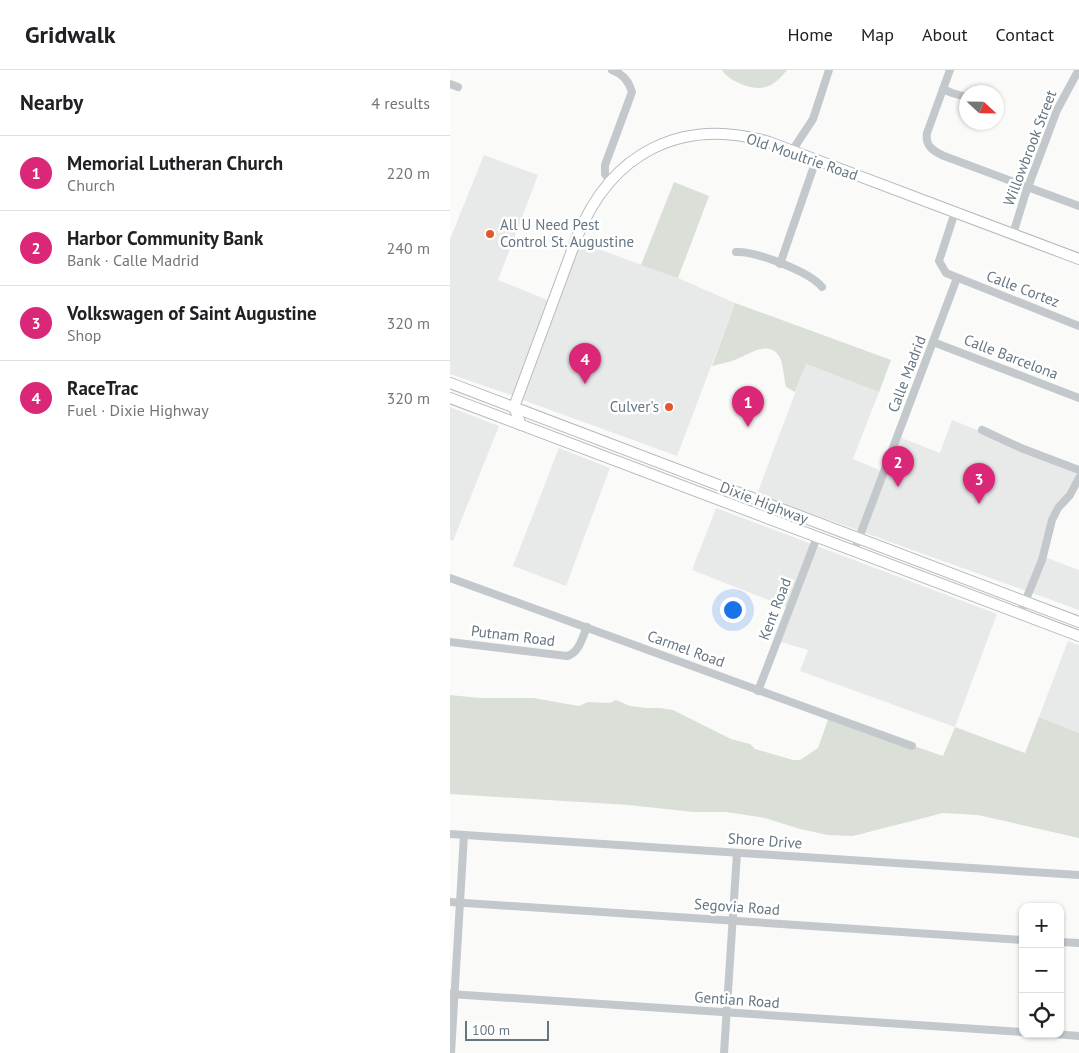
<!DOCTYPE html>
<html lang="en">
<head>
<meta charset="utf-8">
<style>
	body { margin:0; font-family:"PT Sans",sans-serif; background:#f6f6f6; color:#202124 }
	.controls { position:absolute; right:15px; bottom:15px; display:grid; overflow:hidden; border-radius:10px; box-shadow:0 1px 4px #0004 }
	.controls button { width:45px; height:45px; display:grid; place-items:center; padding:0; border:0; border-bottom:1px solid #e0e0e0; background:#fff; color:#202124; font:25px sans-serif }
	.compass { position:absolute; left:509px; top:15px; width:45px; height:45px; border-radius:50%; background:#fff; box-shadow:0 1px 4px #0004; rotate:112deg }
	.scale { position:absolute; left:15px; bottom:12px; width:84px; box-sizing:border-box; padding-left:5px; border:2px solid #657683; border-top:0; font-size:14px; line-height:18px; white-space:nowrap; color:#657683; -webkit-text-stroke:4px #fff; paint-order:stroke }
	.you { position:absolute; left:282px; top:539px; width:18px; height:18px; margin:-12px; border:4px solid #fff; border-radius:50%; background:#1a73e8; box-shadow:0 0 0 8px #1a73e833 }
	.badge { display:grid; place-items:center; width:32px; height:32px; border-radius:50%; background:#db2777; color:#fff; font-size:16px; font-weight:700 }
	.pin { position:absolute; translate:-50% -41px; filter:drop-shadow(0 1px 2px #0008) }
	.pin::after { content:''; position:absolute; top:26px; width:18px; height:15px; background:inherit; clip-path:polygon(0 0,100% 0,50% 100%) }
	.list { margin:0; padding:0; list-style:none }
	h2 { display:flex; justify-content:space-between; align-items:center; height:65px; margin:0; padding:0 20px; font-size:21px }
	h2 small { font-size:16px; font-weight:400; color:#757577 }
	.list li { display:grid; grid-template-columns:32px 1fr auto; gap:15px; align-items:center; box-sizing:border-box; height:75px; padding:0 20px; border-top:1px solid #e0e0e0 }
	.list b { display:block; font-size:19px; white-space:nowrap }
	.list p { margin:0; font-size:16px; white-space:nowrap; color:#757577 }
	.list em { font-size:16px; font-style:normal; color:#757577 }
	.icon { flex:none; width:28px; height:28px; fill:none; stroke:currentColor; stroke-width:2; stroke-linecap:round; stroke-linejoin:round }
	.map { position:relative; flex:none; width:629px; height:983px; overflow:hidden }
	header { display:flex; align-items:center; gap:30px; box-sizing:border-box; height:70px; padding:0 25px; background:#fff; border-bottom:1px solid #e0e0e0 }
	header strong { font-size:24px }
	nav { display:flex; gap:28px; margin-inline-start:auto; font-size:18px }
	main { display:flex }
	aside { flex:1; background:#fff }
	.map>svg:first-child { display:block }
	.built { fill:#e8e9e9 }
	.green { fill:#dadfd7 }
	.lines { fill:none; stroke-linecap:round; stroke-linejoin:round }
	.major-casing { stroke:#b5babe; stroke-width:12 }
	.minor { stroke:#c3c8cc; stroke-width:8 }
	.major { stroke:#fff; stroke-width:10 }
	.poi-dot { fill:#e4572e; stroke:#fff; stroke-width:2 }
	.labels { text-anchor:middle; stroke-width:5; stroke-linejoin:round; paint-order:stroke }
	.street-label { font-size:15px; fill:#657683; stroke:#fff }
	.poi-label { font-size:15px; fill:#657683; stroke:#fff; text-anchor:start }
</style>
</head>
<body>
<header>
<strong>Gridwalk</strong>
<nav><a>Home</a><a>Map</a><a>About</a><a>Contact</a></nav>
</header>
<main>
<aside>
<h2>Nearby<small>4 results</small></h2>
<ul class="list">
<li><span class="badge">1</span><div><b>Memorial Lutheran Church</b><p>Church</p></div><em>220 m</em></li>
<li><span class="badge">2</span><div><b>Harbor Community Bank</b><p>Bank · Calle Madrid</p></div><em>240 m</em></li>
<li><span class="badge">3</span><div><b>Volkswagen of Saint Augustine</b><p>Shop</p></div><em>320 m</em></li>
<li><span class="badge">4</span><div><b>RaceTrac</b><p>Fuel · Dixie Highway</p></div><em>320 m</em></li>
</ul>
</aside>
<div class="map">
<svg width="629" height="983" viewBox="0 0 629 983">
	<rect width="100%" height="100%" fill="#fafaf8"/>
	<!-- built -->
	<g class="built">
		<path d="M34,85L88,105L48,210L100,231L64,326L0,304V169Z"/>
		<path d="M129,172L228,208L285,233L227,386L70,329Z"/>
		<path d="M356,294L429,322L403,389L434,402L449,367L490,383L502,350L629,400L619,426L601,450L592,486L629,500V540L307,424Z"/>
		<path d="M0,337L49,356L3,471L0,470Z"/>
		<path d="M109,378L160,398L116,516L63,496Z"/>
		<path d="M266,438L547,544L505,657L350,601L358,580L327,571L339,538L242,500Z"/>
		<path d="M618,571L629,575V663L589,647Z"/>
	</g>
	<!-- green -->
	<g class="green">
		<path d="M272,0H337C323,18 312,22 291,14C284,11 276,7 272,0Z"/>
		<path d="M224,112L259,126L228,208L191,195Z"/>
		<path d="M285,233L441,290L429,322L356,294L345,322L336,317C334,309 333,291 329,286C318,268 295,287 282,291C276,293 269,294 262,296Z"/>
		<path d="M0,625L30,628H83L129,636L138,632L160,633L166,630L180,636L196,638H210L223,640L281,669L300,674L305,679L343,690H350L368,678L379,647L493,686L505,657L575,683L589,647L629,663V768L528,745L493,743L403,766L378,765L350,759L315,748L276,742H243L179,735L0,724Z"/>
	</g>
	<g class="lines">
		<defs>
			<g id="major">
				<path d="M0,313L629,552"/>
				<path d="M0,328L629,566"/>
				<path d="M71,355L64,337L127,167C161,83 231,46 319,72L629,189"/>
			</g>
		</defs>
		<!-- major casing -->
		<use href="#major" class="major-casing"/>
		<!-- minor -->
		<g class="minor">
			<path d="M500,0L477,63C475,76 483,81 494,86L629,136"/>
			<path d="M0,14L8,17"/>
			<path d="M493,19L502,23L516,27"/>
			<path d="M342,81L363,49L379,0"/>
			<path d="M160,111L155,104V95L182,22C179,11 173,4 162,0"/>
			<path d="M505,142L489,191L496,203L629,256"/>
			<path d="M563,164L575,125L607,40L627,3"/>
			<path d="M286,182C306,181 360,202 372,217"/>
			<path d="M330,194L366,90"/>
			<path d="M483,272L629,328"/>
			<path d="M532,360L571,378L629,400"/>
			<path d="M404,481L507,208"/>
			<path d="M0,508L462,676"/>
			<path d="M570,544L592,490L602,450L608,438L620,425L629,408"/>
			<path d="M0,572L117,586C129,583 132,568 137,557"/>
			<path d="M308,621L367,467"/>
			<path d="M0,764L629,805"/>
			<path d="M0,832L573,870"/>
			<path d="M610,872L629,873"/>
			<path d="M0,924L573,962"/>
			<path d="M604,964L629,966"/>
			<path d="M1,983L14,765"/>
			<path d="M274,983L287,783"/>
		</g>
		<!-- major -->
		<use href="#major" class="major"/>
	</g>
	<!-- markers -->
	<g class="poi-dot">
		<circle cx="40" cy="164" r="5"/>
		<circle cx="219" cy="337" r="5"/>
	</g>
	<g class="labels">
		<!-- street labels -->
		<g class="street-label">
			<text transform="translate(580 78) rotate(-69)" y="5">Willowbrook Street</text>
			<text transform="translate(352 87) rotate(19)" y="5">Old Moultrie Road</text>
			<text transform="translate(573 219) rotate(21)" y="5">Calle Cortez</text>
			<text transform="translate(561 287) rotate(21)" y="5">Calle Barcelona</text>
			<text transform="translate(457 304) rotate(-69)" y="5">Calle Madrid</text>
			<text transform="translate(314 433) rotate(21)" y="5">Dixie Highway</text>
			<text transform="translate(325 539) rotate(-69)" y="5">Kent Road</text>
			<text transform="translate(63 566) rotate(7)" y="5">Putnam Road</text>
			<text transform="translate(236 579) rotate(20)" y="5">Carmel Road</text>
			<text transform="translate(315 771) rotate(4)" y="5">Shore Drive</text>
			<text transform="translate(287 837) rotate(4)" y="5">Segovia Road</text>
			<text transform="translate(287 930) rotate(4)" y="5">Gentian Road</text>
		</g>
		<!-- poi labels -->
		<g class="poi-label">
			<text x="50" y="160">All U Need Pest<tspan x="50" dy="17">Control St. Augustine</tspan></text>
			<text x="209" y="342" text-anchor="end">Culver's</text>
		</g>
	</g>
</svg>
<div class="controls">
<button>+</button>
<button>−</button>
<button><svg class="icon" aria-label="locate" viewBox="0 0 24 24"><circle cx="12" cy="12" r="6"/><path d="M12 2v4M12 18v4M2 12h4M18 12h4"/></svg></button>
</div>
<svg class="compass" viewBox="-18 -18 36 36"><path d="M0-13l5 13h-10z" fill="#e53935"/><path d="M0 13l5-13h-10z" fill="#757577"/></svg>
<div class="scale">100 m</div>
<div class="you"></div>
<div class="pin badge" style="left:298px;top:357px">1</div>
<div class="pin badge" style="left:448px;top:417px">2</div>
<div class="pin badge" style="left:529px;top:434px">3</div>
<div class="pin badge" style="left:135px;top:314px">4</div>
</div>
</main>
</body>
</html>
